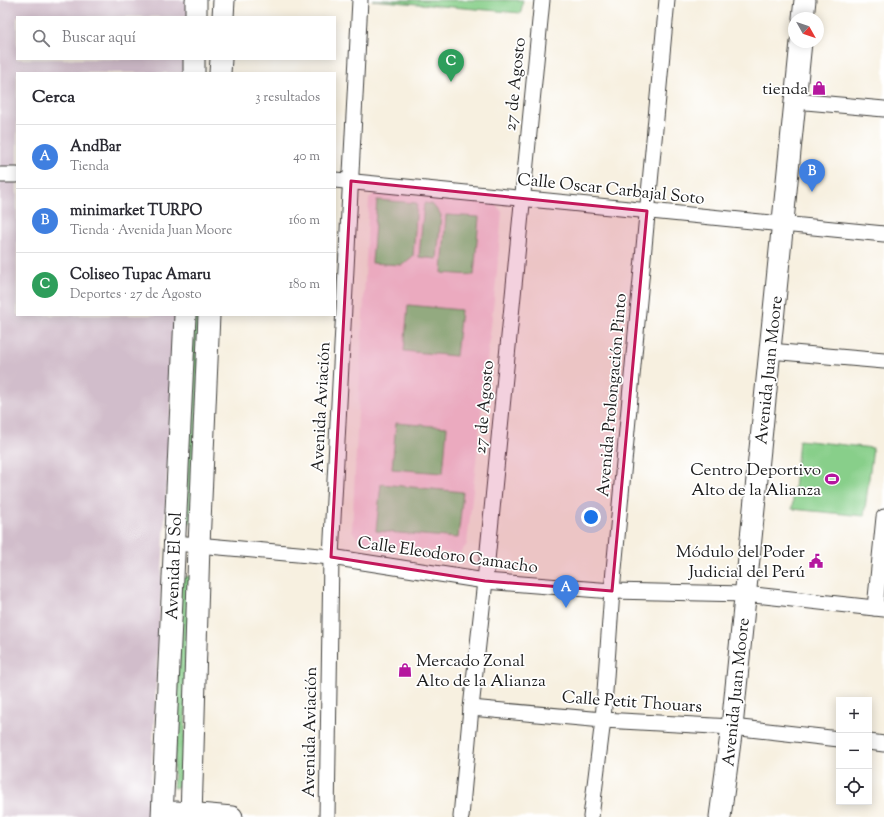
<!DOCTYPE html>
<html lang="es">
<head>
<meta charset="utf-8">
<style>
	body { margin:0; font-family:"Sorts Mill Goudy",serif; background:#f2f2f3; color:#2b2b33 }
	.controls { position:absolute; right:12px; bottom:12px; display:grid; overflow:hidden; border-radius:0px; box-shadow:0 2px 10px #0003 }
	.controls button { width:36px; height:36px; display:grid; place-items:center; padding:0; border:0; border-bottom:1px solid #e1e1e2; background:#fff; color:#2b2b33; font:20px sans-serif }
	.compass { position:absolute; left:788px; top:12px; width:36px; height:36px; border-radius:50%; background:#fff; box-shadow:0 2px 10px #0003; rotate:130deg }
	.you { position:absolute; left:591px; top:517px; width:14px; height:14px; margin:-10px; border:3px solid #fff; border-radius:50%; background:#1a73e8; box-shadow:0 0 0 6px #1a73e833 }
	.badge { display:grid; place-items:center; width:26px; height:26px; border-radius:50%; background:#b5179e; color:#fff; font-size:13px; font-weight:700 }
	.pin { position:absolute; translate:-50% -33px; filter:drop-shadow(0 1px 2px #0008) }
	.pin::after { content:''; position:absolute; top:21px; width:14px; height:12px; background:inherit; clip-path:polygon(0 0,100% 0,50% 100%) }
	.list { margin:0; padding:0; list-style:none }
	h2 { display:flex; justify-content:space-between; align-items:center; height:52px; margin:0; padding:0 16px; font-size:17px }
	h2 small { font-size:13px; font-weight:400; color:#7c7c81 }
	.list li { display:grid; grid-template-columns:26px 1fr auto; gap:12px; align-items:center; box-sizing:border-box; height:64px; padding:0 16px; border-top:1px solid #e1e1e2 }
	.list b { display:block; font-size:15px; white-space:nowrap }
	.list p { margin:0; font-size:13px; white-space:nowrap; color:#7c7c81 }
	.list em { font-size:13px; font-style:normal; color:#7c7c81 }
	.icon { flex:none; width:22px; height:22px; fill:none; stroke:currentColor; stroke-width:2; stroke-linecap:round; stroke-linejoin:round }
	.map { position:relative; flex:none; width:884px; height:817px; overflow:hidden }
	.search { position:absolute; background:#fff; box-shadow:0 2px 10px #0003; left:16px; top:16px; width:320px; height:44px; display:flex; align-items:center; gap:10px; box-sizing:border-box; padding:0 14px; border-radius:0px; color:#7c7c81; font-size:15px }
	.panel { position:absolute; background:#fff; box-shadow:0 2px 10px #0003; left:16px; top:72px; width:320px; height:244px; border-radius:0px }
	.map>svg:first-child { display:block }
	.built { fill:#f5cfd9 }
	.industrial { fill:#d1bdcb }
	.green { fill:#88cf8a; stroke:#527653 }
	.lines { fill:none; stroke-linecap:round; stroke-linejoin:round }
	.street-casing { stroke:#3d3c39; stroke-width:17 }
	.secondary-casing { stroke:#3d3c39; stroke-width:23 }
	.street { stroke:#fff; stroke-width:15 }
	.secondary { stroke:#fff; stroke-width:21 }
	.marked { fill:#c2185b; fill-opacity:0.2; stroke:#c2185b; stroke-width:3; stroke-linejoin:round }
	.labels { text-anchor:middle; stroke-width:3.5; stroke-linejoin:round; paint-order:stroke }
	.street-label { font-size:17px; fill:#1c1c1c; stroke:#fff }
	.poi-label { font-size:17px; fill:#1c1c1c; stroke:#fff; text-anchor:end }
</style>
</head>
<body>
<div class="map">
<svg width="884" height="817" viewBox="0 0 884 817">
	<rect width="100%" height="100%" fill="#fff"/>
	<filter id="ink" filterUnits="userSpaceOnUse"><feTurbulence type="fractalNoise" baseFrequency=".025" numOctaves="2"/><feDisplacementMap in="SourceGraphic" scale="8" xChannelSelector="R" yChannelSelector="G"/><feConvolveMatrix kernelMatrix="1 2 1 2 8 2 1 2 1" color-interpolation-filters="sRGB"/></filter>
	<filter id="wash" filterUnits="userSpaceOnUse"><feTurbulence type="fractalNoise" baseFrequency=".012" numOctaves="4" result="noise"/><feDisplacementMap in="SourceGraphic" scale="16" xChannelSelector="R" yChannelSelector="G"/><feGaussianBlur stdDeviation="0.9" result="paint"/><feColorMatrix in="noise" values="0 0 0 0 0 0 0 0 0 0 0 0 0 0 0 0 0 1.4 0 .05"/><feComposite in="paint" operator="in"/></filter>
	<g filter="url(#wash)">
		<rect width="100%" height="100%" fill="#f7f0e0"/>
		<!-- built -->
		<path class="built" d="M376,191L495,203L502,212L497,272L467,544L460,554L359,541L352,530L369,199Z"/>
		<!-- industrial -->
		<path class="industrial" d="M0,0H192L191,17H17V59H189V73H17V315H176L149,817H0Z"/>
		<!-- green -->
		<g class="green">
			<path d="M372,0H523L521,13Z"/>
			<path d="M377,200L417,203L413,256L402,265L372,263Z"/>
			<path d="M424,203L432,204L441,215L437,259L419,257Z"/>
			<path d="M446,215L479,217L474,275L442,273Z"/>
			<path d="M408,305L461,310L456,356L404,351Z"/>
			<path d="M193,315H205L193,522L185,523Z"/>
			<path d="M396,423L447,427L443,473L392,469Z"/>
			<path d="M799,440L873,448L864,516L792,509Z"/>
			<path d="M381,484L463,492L458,538L376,531Z"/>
			<path d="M191,576L183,783L181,787L173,788L181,577Z"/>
		</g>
	</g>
	<g filter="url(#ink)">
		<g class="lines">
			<defs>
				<g id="street">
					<path d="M795,101L884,109"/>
					<path d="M0,175H17"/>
					<path d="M335,180L884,234"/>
					<path d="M770,351L884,361"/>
					<path d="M175,543L331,557L485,581L612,591L745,594L884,609"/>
					<path d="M875,608L884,517"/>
					<path d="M471,708L603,720L732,727L839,739"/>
					<path d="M869,742L884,744"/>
					<path d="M327,817L331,557L360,0"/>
					<path d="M461,817L471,708L485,581L542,0"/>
					<path d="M591,817L603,720L612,591L667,0"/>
				</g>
				<g id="secondary">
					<path d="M196,17V0"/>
					<path d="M223,17L224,0"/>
					<path d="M803,18L805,0"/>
					<path d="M194,73V59"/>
					<path d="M220,73L221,59"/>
					<path d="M176,812L232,817"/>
					<path d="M162,817L185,315"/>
					<path d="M191,817L199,545L209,315"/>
					<path d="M720,817L732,727L801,42"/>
				</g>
			</defs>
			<!-- street casing -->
			<use href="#street" class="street-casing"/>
			<!-- secondary casing -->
			<use href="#secondary" class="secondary-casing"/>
			<!-- street -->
			<use href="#street" class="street"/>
			<!-- secondary -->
			<use href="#secondary" class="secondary"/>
		</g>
	</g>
	<!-- marked area -->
	<path class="marked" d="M351,181L647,211L612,591L485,581L331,557Z"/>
	<!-- icons -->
	<defs>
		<symbol id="shop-bare" viewBox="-9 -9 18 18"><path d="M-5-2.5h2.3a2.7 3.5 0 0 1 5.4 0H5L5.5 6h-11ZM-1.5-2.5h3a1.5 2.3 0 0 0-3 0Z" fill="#b5179e" stroke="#fff" stroke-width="2.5" paint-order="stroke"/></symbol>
		<symbol id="stadium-bare" viewBox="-9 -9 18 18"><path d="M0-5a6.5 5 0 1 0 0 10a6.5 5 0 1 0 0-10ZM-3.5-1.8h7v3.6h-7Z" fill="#b5179e" stroke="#fff" stroke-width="2.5" paint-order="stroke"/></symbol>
		<symbol id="civic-bare" viewBox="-9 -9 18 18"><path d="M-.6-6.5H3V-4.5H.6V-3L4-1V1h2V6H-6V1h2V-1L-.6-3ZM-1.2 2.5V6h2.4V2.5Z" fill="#b5179e" stroke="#fff" stroke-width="2.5" paint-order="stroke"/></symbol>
	</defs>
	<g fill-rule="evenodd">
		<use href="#shop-bare" x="809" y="78" width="20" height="20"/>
		<use href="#stadium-bare" x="822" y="469" width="20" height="20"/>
		<use href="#civic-bare" x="806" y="551" width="20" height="20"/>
		<use href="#shop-bare" x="395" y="660" width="20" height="20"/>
	</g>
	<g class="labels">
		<!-- street labels -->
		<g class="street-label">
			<text transform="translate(514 84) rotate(-84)" y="6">27 de Agosto</text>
			<text transform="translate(611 188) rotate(6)" y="6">Calle Oscar Carbajal Soto</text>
			<text transform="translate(768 370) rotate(-84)" y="6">Avenida Juan Moore</text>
			<text transform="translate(611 395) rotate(-85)" y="6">Avenida Prolongación Pinto</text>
			<text transform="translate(320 407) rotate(-87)" y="6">Avenida Aviación</text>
			<text transform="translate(483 407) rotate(-85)" y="6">27 de Agosto</text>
			<text transform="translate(448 554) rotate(8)" y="6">Calle Eleodoro Camacho</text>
			<text transform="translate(173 566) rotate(-88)" y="6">Avenida El Sol</text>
			<text transform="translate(735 692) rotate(-84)" y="6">Avenida Juan Moore</text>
			<text transform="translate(632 701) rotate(4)" y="6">Calle Petit Thouars</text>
			<text transform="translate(309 732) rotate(-89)" y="6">Avenida Aviación</text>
		</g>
		<!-- poi labels -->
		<g class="poi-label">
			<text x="808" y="94">tienda</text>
			<text x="821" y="475">Centro Deportivo<tspan x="821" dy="20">Alto de la Alianza</tspan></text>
			<text x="805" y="557">Módulo del Poder<tspan x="805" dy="20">Judicial del Perú</tspan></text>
			<text x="416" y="666" text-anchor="start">Mercado Zonal<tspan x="416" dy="20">Alto de la Alianza</tspan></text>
		</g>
	</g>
</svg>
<div class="controls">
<button>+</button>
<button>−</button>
<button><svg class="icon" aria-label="locate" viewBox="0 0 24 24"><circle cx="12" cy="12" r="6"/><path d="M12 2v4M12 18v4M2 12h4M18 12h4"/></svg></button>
</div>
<svg class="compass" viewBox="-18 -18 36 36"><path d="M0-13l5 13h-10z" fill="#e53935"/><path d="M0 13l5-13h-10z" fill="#7c7c81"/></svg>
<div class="you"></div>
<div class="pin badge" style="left:566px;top:608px;background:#3f7fe0">A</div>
<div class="pin badge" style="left:812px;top:192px;background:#3f7fe0">B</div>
<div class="pin badge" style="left:451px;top:82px;background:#2e9e5b">C</div>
<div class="search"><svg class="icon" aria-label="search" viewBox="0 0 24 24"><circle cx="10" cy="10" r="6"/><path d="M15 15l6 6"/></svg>Buscar aquí</div>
<section class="panel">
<h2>Cerca<small>3 resultados</small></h2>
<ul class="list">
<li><span class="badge" style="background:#3f7fe0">A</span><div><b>AndBar</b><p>Tienda</p></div><em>40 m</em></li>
<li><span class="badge" style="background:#3f7fe0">B</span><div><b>minimarket TURPO</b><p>Tienda · Avenida Juan Moore</p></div><em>160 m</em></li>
<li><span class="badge" style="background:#2e9e5b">C</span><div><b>Coliseo Tupac Amaru</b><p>Deportes · 27 de Agosto</p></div><em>180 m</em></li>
</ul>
</section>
</div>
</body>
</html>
